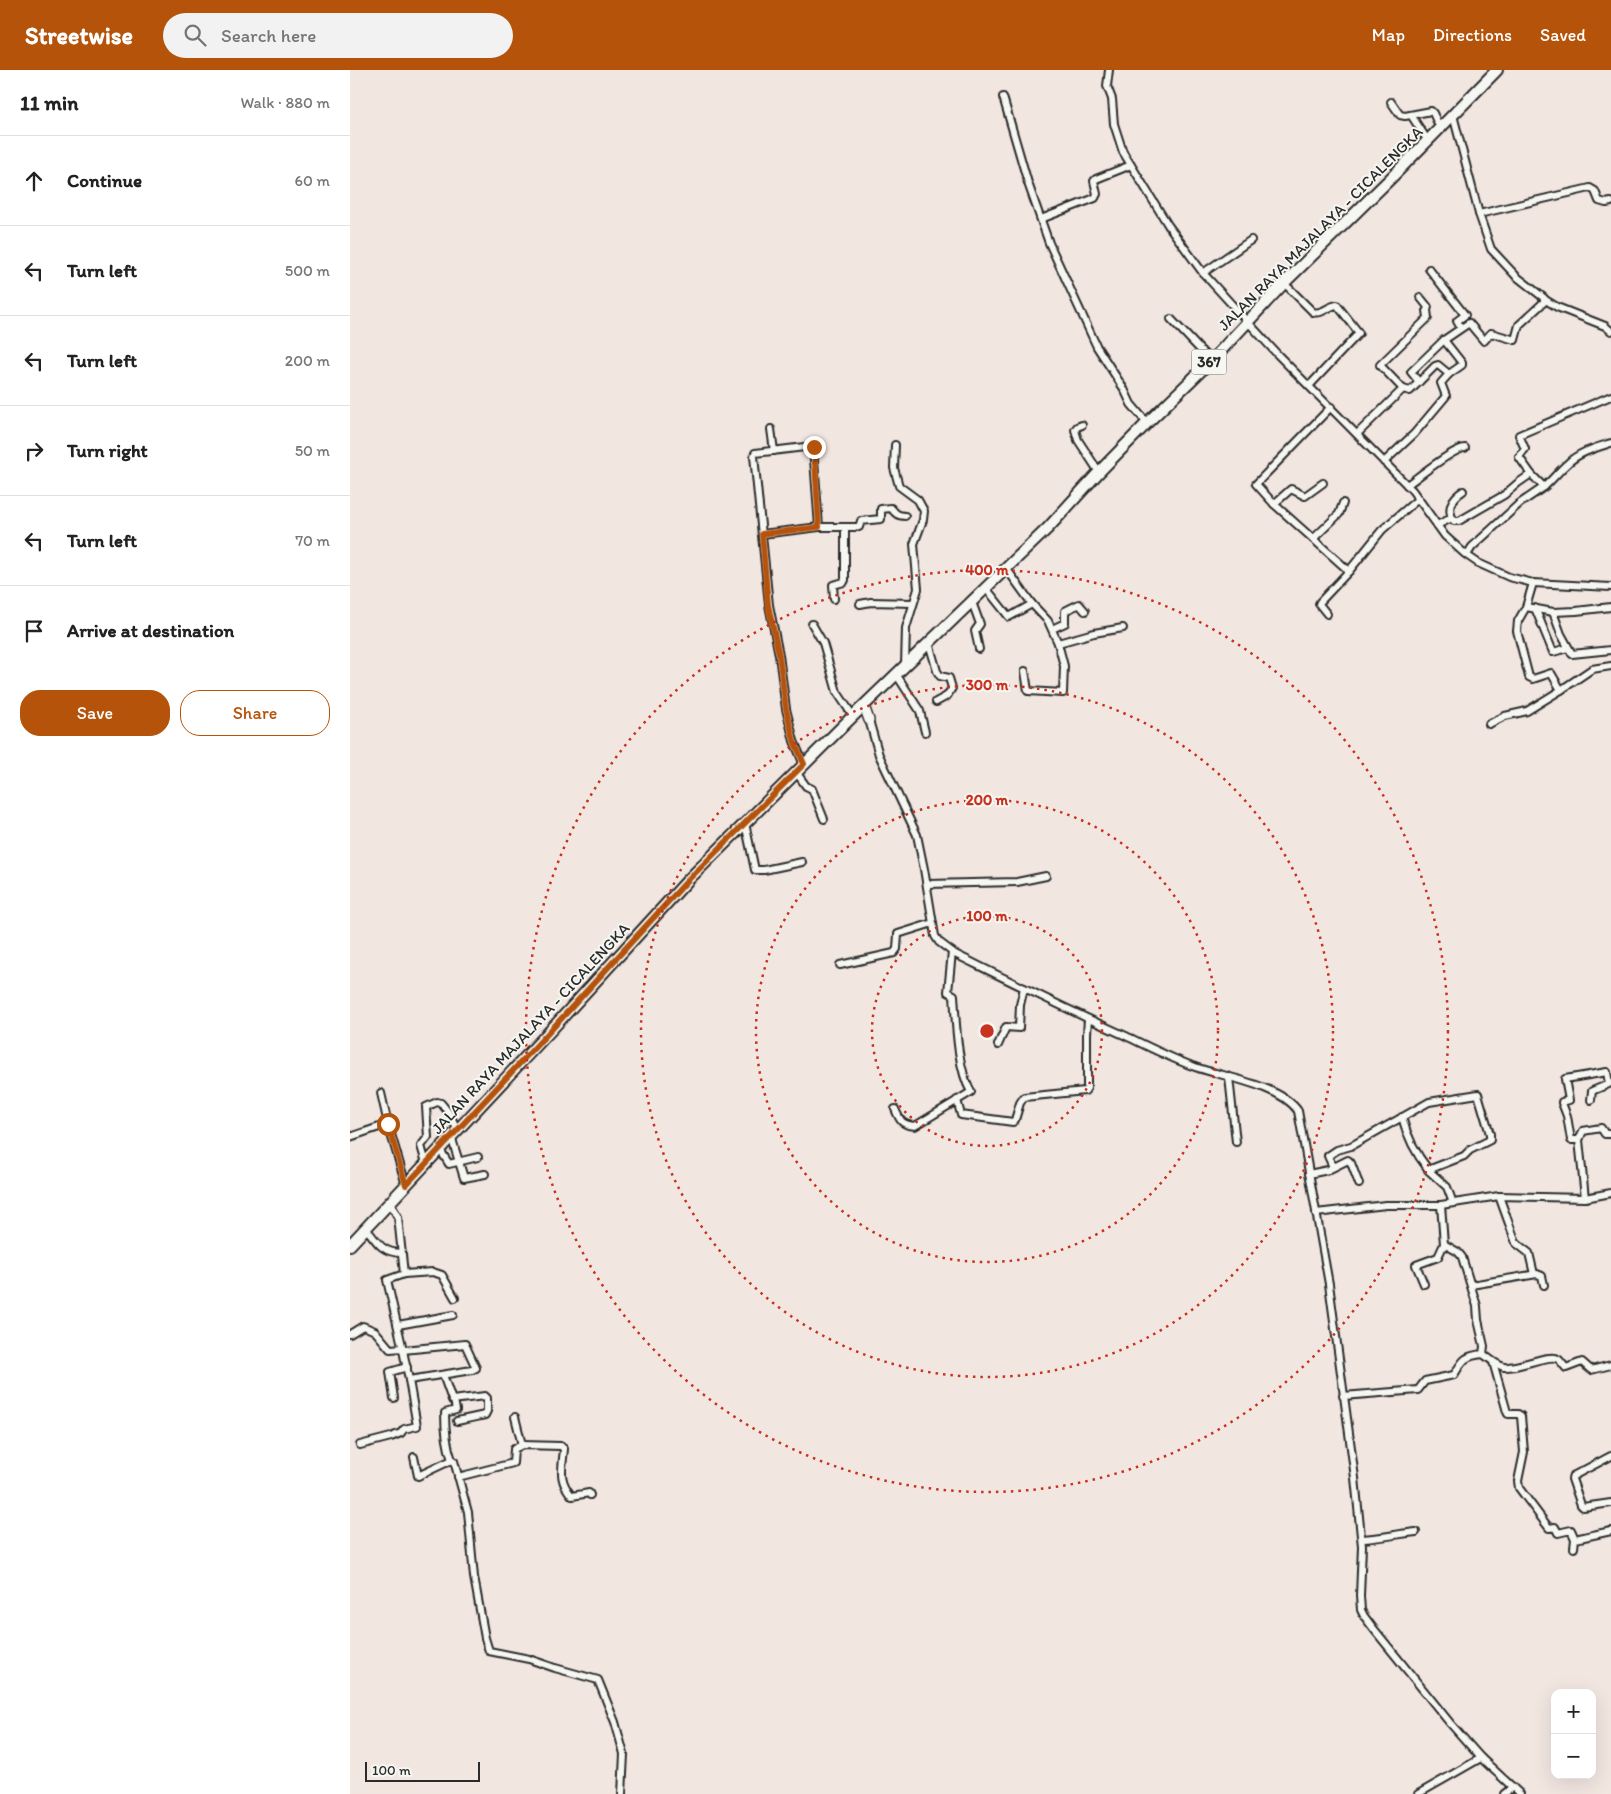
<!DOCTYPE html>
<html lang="en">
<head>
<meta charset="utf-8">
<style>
	body { margin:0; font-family:Itim,sans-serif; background:#f2f2f2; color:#222 }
	.controls { position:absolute; right:15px; bottom:15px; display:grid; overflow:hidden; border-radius:10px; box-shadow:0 5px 20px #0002 }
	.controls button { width:45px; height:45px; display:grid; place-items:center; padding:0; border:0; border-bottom:1px solid #e0e0e0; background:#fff; color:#222; font:25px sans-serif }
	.scale { position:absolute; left:15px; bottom:12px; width:115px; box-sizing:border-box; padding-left:5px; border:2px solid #2b2b2b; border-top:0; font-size:14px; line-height:18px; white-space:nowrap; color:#2b2b2b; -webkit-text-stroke:4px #f6f6f2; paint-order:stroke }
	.stop { position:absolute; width:15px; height:15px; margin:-11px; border:4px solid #b45309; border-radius:50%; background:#fff }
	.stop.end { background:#b45309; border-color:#fff; box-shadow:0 1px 5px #0008 }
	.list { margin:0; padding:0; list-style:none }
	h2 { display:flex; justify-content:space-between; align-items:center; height:65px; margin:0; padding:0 20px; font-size:21px }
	h2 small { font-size:16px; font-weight:400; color:#767676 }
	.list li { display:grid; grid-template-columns:32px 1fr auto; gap:15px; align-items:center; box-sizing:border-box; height:90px; padding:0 20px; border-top:1px solid #e0e0e0 }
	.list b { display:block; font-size:19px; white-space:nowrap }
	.list em { font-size:16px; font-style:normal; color:#767676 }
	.actions { display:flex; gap:10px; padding:15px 20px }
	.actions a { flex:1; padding:11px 0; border:1px solid #b45309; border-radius:20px; text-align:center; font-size:18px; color:#b45309 }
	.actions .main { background:#b45309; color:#fff }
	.icon { flex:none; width:28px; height:28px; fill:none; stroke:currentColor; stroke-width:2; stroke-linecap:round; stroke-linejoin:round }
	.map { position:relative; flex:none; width:1261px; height:1724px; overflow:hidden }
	header { display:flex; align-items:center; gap:30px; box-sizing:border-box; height:70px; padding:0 25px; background:#b45309; color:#fff }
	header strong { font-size:24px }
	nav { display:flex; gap:28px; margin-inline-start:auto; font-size:18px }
	.search { width:350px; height:45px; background:#f2f2f2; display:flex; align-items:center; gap:12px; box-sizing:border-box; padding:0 18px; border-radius:28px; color:#767676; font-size:19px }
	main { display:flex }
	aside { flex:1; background:#fff }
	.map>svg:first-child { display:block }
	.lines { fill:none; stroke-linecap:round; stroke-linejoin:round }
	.street-casing { stroke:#2b2b2b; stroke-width:10 }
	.secondary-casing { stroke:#2b2b2b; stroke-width:12 }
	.primary-casing { stroke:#2b2b2b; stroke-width:14 }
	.street { stroke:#f6f6f2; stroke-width:6 }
	.secondary { stroke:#f6f6f2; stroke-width:9 }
	.primary { stroke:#f6f6f2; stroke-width:10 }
	.route { stroke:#b45309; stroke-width:6 }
	.ring { fill:none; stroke:#c8321e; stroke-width:2.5; stroke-dasharray:2.5 5 }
	.labels { text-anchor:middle; stroke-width:4; stroke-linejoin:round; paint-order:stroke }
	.shield { fill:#f6f6f2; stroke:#686867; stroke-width:1 }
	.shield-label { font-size:15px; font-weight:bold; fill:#2b2b2b }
	.street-label { font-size:16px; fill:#2b2b2b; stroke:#f6f6f2 }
	.centre { fill:#c8321e; stroke:#f6f6f2; stroke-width:2.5 }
	.ring-label { font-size:15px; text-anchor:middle; font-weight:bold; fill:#c8321e; stroke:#f6f6f2; stroke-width:4; stroke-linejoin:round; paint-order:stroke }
</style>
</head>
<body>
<header>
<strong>Streetwise</strong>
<div class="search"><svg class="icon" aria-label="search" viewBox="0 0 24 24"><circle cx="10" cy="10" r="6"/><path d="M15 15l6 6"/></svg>Search here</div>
<nav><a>Map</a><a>Directions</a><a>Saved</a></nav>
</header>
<main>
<aside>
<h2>11 min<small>Walk · 880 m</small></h2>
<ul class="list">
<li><svg class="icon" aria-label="ahead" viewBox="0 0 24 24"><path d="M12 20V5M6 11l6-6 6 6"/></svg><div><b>Continue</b></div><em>60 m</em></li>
<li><svg class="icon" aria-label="left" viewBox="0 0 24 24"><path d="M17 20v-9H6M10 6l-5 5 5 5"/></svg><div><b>Turn left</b></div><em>500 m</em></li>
<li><svg class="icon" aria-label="left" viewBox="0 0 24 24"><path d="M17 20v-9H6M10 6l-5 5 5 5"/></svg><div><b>Turn left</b></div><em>200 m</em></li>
<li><svg class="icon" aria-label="right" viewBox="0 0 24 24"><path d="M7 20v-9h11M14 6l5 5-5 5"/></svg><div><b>Turn right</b></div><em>50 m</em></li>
<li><svg class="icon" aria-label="left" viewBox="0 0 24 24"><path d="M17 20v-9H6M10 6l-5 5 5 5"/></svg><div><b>Turn left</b></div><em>70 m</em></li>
<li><svg class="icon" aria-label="arrive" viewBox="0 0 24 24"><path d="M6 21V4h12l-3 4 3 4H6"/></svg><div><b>Arrive at destination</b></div></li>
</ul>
<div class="actions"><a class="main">Save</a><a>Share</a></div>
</aside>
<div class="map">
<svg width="1261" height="1724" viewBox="0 0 1261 1724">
	<rect width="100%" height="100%" fill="#f2e6e1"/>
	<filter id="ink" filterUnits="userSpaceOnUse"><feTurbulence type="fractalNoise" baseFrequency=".02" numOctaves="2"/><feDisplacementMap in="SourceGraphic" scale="10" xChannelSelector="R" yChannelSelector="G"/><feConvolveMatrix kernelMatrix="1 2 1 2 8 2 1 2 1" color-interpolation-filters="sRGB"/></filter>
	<g filter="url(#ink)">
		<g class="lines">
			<defs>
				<g id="street">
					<path d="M759,0L757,16L762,29L764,54L773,82L818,155L853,203L928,285L1062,420L1095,466L1115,484L1128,493L1159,507L1183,513L1261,517"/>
					<path d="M653,27L678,113L699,173L747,277L774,319L781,334L797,353"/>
					<path d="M1041,32L1050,45L1055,46L1081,41L1083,43L1090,58"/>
					<path d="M1061,45L1078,71"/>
					<path d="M1129,144L1240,118L1245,121L1249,131L1256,133L1261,132"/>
					<path d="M691,149L745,128L747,124L744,111L746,109L781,95"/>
					<path d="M1079,199L1115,245L1107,251L1111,258"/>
					<path d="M853,203L901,170"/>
					<path d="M934,213L963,242C972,245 978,236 987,235L1009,263L959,316"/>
					<path d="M1194,229L1207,237L1255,256L1261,261"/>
					<path d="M821,249L861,291"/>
					<path d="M1069,312L1061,302L1094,270"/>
					<path d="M1053,319L1030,295L1078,248L1077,240L1078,237L1070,227"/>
					<path d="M732,355L727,357L725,360L728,370L749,402"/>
					<path d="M421,359L424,381"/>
					<path d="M1007,364L1053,319L1060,321L1085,296L1088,295L1099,304"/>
					<path d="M545,375L544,398L549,416L568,430L574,441L573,450L564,474L568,519L556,558L555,596"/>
					<path d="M1034,392L1064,364L1096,326L1091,313L1099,304L1112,295V293L1094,270L1119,253L1134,271L1141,263L1165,270L1169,255L1194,232V228L1166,206L1141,179L1129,144L1103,45"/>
					<path d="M973,413L955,426L941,419L924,434L906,414L981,337"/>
					<path d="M1057,415C1068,407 1104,378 1115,378"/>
					<path d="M1194,417C1202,410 1209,401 1217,394C1229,382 1245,378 1261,373"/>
					<path d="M1113,421C1102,428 1096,439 1104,451H1109L1154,425L1168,413L1181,404"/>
					<path d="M924,434L999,501L970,532L969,534L977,544"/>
					<path d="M1087,455L1102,448"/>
					<path d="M412,464L469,457H509L511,451L531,449V439L541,438C545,443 547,446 555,446"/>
					<path d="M963,469L989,444L993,433"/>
					<path d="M1117,485L1122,477L1169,434L1194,417L1181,404L1169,387L1175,379L1169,365L1261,326"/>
					<path d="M656,498L682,534L698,551L708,573L744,563L773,558"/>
					<path d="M999,501L1032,460L1068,429"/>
					<path d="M636,518L659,547L682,534"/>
					<path d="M484,529L483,515L494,512L495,510V457"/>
					<path d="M622,532L630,554L625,561L629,579"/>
					<path d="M510,534L521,532L563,533"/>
					<path d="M1176,537L1203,542L1226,541L1261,537"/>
					<path d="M1185,538L1203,582L1218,578"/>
					<path d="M1203,542L1211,564L1222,584L1261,580"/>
					<path d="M462,554L473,573L487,622L503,646"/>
					<path d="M702,559L715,553V541L729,534L735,541"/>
					<path d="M579,573L587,601L590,606L599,608L602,618L597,626L586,632"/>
					<path d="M675,601L678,621L713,623L714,596L708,573"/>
					<path d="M546,604L570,641L575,662"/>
					<path d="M1211,620L1242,599L1261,596"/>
					<path d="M519,650L529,685L567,765L574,799L585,866L589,872L605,884C662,912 718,940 776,966C799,977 824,990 848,998C876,1007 931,1016 948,1041L979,1214L1005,1408L1012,1476L1010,1526L1011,1540L1014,1546L1023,1558L1100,1653L1131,1688L1170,1724"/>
					<path d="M1139,654L1155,646L1177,641L1211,620L1201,603L1183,609L1179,607L1167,561L1168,551L1176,537L1183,513"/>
					<path d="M454,695L444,671L436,639L429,585L419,535L404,386L405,383L463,376L469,457"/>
					<path d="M446,702L456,716L462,719L474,749"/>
					<path d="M395,753L405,800H414L452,792"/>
					<path d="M577,814L667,812L696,806"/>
					<path d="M490,895L544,883L547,879L548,864L583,853"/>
					<path d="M648,975L656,957L669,958L670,935L674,918"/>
					<path d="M879,1007L886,1072"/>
					<path d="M31,1023L38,1054"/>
					<path d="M607,1030L611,1045L663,1052L665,1050L670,1033L674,1027L735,1021L737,1018V964L738,949"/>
					<path d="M545,1039C550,1051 552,1055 565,1056L621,1022C607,998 606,953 604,925L598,922L602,882"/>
					<path d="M1052,1047C1057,1066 1066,1084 1078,1099"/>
					<path d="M101,1066L114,1108L135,1104"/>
					<path d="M0,1067L38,1054L56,1115"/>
					<path d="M1229,1070L1233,1061L1251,1058L1255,1064H1261"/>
					<path d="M89,1078L99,1094L128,1087"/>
					<path d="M76,1093L71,1076L78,1067L76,1037L87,1032L91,1033L99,1043L107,1059"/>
					<path d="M983,1097L978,1086L987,1080L1001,1076L1079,1032L1128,1024L1140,1064V1070L1120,1080L1114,1086L1078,1100L1097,1117L1103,1133"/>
					<path d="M959,1104L978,1100L998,1090L1001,1093L1009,1114"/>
					<path d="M1149,1126L1166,1173L1179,1183L1184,1204"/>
					<path d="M1235,1128L1229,1070H1221L1217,1046L1212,1033V1032L1219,1030L1215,1009L1257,1002L1259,1014L1242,1021L1241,1030"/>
					<path d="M40,1133L48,1147L54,1204L83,1202L92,1205L105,1228"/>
					<path d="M966,1143L1036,1135H1091L1149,1126L1235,1128L1261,1123"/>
					<path d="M16,1158C27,1172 32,1183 52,1183"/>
					<path d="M1074,1214L1066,1195L1088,1187L1094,1174"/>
					<path d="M1121,1215L1187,1204L1192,1206L1194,1215"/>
					<path d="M48,1255L103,1245"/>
					<path d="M0,1264L13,1256L25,1261L40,1279L53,1278"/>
					<path d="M53,1280L59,1310"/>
					<path d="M1133,1284C1140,1289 1146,1295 1154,1297C1167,1299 1200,1283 1208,1289C1211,1291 1213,1295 1216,1298L1232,1292L1241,1300L1261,1295"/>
					<path d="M1143,1292L1157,1342L1158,1344H1168L1171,1346L1174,1382L1168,1411L1169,1418L1199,1458L1205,1457L1208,1463L1221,1460L1225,1469"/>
					<path d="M93,1305L102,1330L135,1326L137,1328V1341L135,1345L107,1351"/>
					<path d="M993,1326L1068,1320L1075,1311L1104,1305C1113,1290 1114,1286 1133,1284L1134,1276L1128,1250L1127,1236L1112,1187L1108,1182L1094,1174L1091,1135"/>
					<path d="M44,1328L40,1302L57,1297"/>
					<path d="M165,1347L172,1375"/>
					<path d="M10,1375L41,1367L51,1363L54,1359L67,1356L59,1310L122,1300L126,1298L115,1274L53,1280L37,1210L54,1204"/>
					<path d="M1261,1386L1223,1406L1222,1409L1231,1435L1233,1437L1261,1433"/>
					<path d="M64,1387L68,1406L102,1390L104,1391L118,1442L124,1507L135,1568L139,1581L179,1589L205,1598L248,1610L265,1652L274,1684L272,1724"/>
					<path d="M102,1390C96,1374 95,1360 95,1343L106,1340L104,1330"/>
					<path d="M108,1407L163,1393L164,1379L172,1375L211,1376L214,1379C212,1400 208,1410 222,1426L239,1423L240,1425"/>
					<path d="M1012,1469C1031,1468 1047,1464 1066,1462"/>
					<path d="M1224,1478L1225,1469L1261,1461"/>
					<path d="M1068,1724L1131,1688"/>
					<path d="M1154,1724L1163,1717"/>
				</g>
				<path id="secondary" d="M514,636L519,650"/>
				<path id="primary" d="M0,1175L200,961L338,810L503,646L698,458L749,402L797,353L861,291L934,213L1041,108L1147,0"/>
			</defs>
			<!-- street casing -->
			<use href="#street" class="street-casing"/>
			<!-- secondary casing -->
			<use href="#secondary" class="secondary-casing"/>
			<!-- primary casing -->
			<use href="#primary" class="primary-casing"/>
			<!-- street -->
			<use href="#street" class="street"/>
			<!-- secondary -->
			<use href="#secondary" class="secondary"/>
			<!-- primary -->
			<use href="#primary" class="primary"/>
		</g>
	</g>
	<g class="lines" filter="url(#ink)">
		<!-- route -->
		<path class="route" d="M38,1054L56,1115L200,961L338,810L454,694L444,671L436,639L429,585L418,535L412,464L469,457L464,377"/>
	</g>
	<!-- distance rings -->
	<g class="ring">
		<circle cx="637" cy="961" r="115"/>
		<circle cx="637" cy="961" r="231"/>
		<circle cx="637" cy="961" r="346"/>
		<circle cx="637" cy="961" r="461"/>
	</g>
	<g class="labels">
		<!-- shield labels -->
		<rect class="shield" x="841.5" y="279.5" width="35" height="25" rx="4"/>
		<g class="shield-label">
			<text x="859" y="297">367</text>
		</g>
		<!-- street labels -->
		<g class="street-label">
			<text transform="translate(970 158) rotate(-45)" y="6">JALAN RAYA MAJALAYA - CICALENGKA</text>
			<text transform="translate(180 958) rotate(-47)" y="6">JALAN RAYA MAJALAYA - CICALENGKA</text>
		</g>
	</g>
	<circle cx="637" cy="961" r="8" class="centre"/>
	<g class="ring-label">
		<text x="637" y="505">400 m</text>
		<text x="637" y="620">300 m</text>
		<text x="637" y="735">200 m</text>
		<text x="637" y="851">100 m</text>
	</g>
</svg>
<div class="controls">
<button>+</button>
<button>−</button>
</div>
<div class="scale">100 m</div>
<div class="stop" style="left:38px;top:1054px"></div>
<div class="stop end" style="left:464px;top:377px"></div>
</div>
</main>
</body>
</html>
